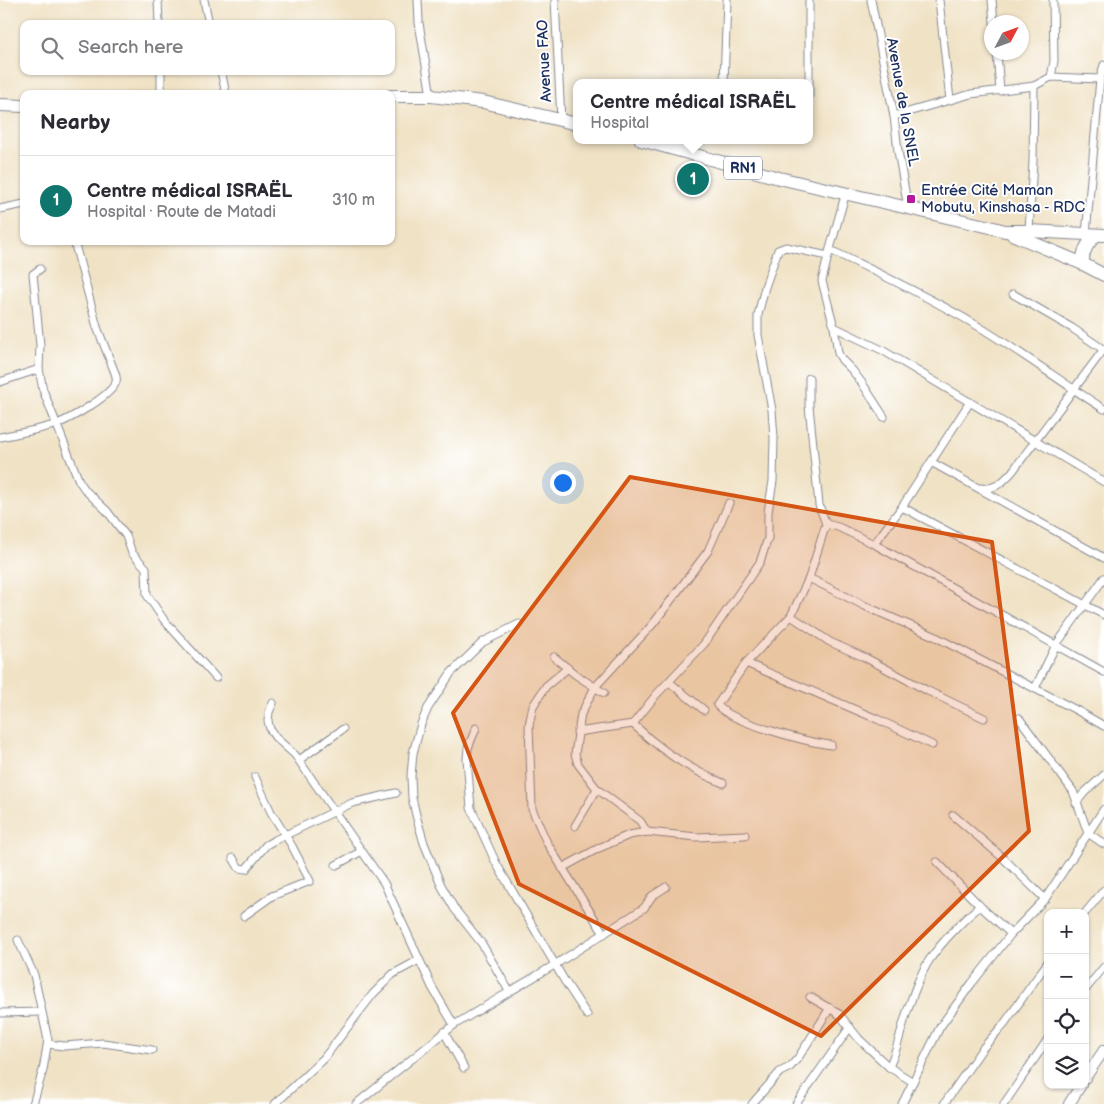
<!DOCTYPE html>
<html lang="en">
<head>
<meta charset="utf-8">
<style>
	body { margin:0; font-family:"Balsamiq Sans",sans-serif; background:#f7f7f7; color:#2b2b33 }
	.controls { position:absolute; right:15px; bottom:15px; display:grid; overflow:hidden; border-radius:10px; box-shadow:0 1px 4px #0004 }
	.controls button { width:45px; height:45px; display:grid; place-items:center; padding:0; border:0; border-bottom:1px solid #e1e1e2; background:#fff; color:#2b2b33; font:25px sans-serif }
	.compass { position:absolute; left:984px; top:15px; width:45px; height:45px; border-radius:50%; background:#fff; box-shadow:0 1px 4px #0004; rotate:49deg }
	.you { position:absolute; left:562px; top:482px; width:18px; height:18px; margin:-12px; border:4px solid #fff; border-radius:50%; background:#1a73e8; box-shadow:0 0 0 8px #1a73e833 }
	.badge { display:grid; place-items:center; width:32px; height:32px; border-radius:50%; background:#0f766e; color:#fff; font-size:16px; font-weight:700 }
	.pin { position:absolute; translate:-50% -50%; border:2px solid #fff; box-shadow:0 1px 5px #0006 }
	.popup { position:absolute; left:573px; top:79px; width:240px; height:65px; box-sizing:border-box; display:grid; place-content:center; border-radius:10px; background:#fff; filter:drop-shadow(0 1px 4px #0005); font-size:16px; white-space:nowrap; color:#7c7c81 }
	.popup b { font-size:19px; color:#2b2b33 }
	.popup::after { content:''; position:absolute; left:50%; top:100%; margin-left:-10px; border:10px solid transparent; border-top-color:#fff }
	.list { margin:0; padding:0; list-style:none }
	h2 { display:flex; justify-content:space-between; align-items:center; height:65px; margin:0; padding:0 20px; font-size:21px }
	h2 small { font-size:16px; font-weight:400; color:#7c7c81 }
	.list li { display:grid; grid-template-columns:32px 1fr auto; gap:15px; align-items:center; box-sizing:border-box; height:90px; padding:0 20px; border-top:1px solid #e1e1e2 }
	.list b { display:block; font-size:19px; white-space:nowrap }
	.list p { margin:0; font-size:16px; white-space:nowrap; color:#7c7c81 }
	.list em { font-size:16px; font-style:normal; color:#7c7c81 }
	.icon { flex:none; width:28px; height:28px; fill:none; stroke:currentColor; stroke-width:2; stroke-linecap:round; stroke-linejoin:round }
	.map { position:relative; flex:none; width:1104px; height:1104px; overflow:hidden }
	.search { position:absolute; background:#fff; box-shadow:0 1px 4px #0004; left:20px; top:20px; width:375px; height:55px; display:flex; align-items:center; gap:12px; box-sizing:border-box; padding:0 18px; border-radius:10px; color:#7c7c81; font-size:19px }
	.panel { position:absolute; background:#fff; box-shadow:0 1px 4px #0004; left:20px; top:90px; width:375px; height:155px; border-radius:10px }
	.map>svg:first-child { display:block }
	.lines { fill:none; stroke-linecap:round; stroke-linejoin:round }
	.street-casing { stroke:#868892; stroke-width:9 }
	.secondary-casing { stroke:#868892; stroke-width:12 }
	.highway-casing { stroke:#868892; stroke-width:14 }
	.street { stroke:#fff; stroke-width:7 }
	.secondary { stroke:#fff; stroke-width:10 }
	.highway { stroke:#fff; stroke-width:12 }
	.marked { fill:#d45514; fill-opacity:0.2; stroke:#d45514; stroke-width:4; stroke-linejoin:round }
	.poi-dot { fill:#b5179e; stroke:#fff; stroke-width:2 }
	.labels { text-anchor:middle; stroke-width:4; stroke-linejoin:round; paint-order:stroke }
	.shield { fill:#fff; stroke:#5f6d8e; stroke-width:1 }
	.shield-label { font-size:14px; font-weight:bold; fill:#1b2f5e }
	.street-label { font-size:15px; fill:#1b2f5e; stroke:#fff }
	.poi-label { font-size:15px; fill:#1b2f5e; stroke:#fff; text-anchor:start }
</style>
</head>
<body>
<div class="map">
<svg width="1104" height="1104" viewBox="0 0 1104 1104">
	<rect width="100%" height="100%" fill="#fff"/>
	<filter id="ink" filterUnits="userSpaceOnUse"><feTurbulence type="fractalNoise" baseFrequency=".02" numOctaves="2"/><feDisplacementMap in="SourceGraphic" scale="10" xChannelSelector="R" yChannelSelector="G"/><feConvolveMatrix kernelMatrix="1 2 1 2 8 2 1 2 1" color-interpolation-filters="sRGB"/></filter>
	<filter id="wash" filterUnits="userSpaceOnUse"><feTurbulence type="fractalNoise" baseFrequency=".0096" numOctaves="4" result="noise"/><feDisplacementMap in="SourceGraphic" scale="20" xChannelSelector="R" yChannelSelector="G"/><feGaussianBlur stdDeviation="1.12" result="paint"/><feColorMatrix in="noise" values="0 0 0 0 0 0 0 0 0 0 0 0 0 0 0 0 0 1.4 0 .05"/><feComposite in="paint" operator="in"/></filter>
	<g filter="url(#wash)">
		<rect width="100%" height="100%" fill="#f0e2c5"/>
	</g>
	<g filter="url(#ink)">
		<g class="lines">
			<defs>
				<g id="street">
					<path d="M158,0L159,24"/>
					<path d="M204,0L209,24"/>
					<path d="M418,0L419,23L431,96"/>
					<path d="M555,0L561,120"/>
					<path d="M809,0V96"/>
					<path d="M871,0L894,116L898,151L908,208"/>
					<path d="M939,0L950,100"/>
					<path d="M992,0L994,22"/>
					<path d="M997,52L1000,91"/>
					<path d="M161,71V94"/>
					<path d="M221,71L226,94"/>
					<path d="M1051,77L1054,61L1053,0"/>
					<path d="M724,83L727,0"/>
					<path d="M894,116L971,94L1034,86L1051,77L1100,79"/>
					<path d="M846,192L828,256L822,281L834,327L838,353L842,360L852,370L862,383L884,417"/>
					<path d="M0,209L24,204"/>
					<path d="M1029,231L1033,161L1034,86"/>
					<path d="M1086,234L1100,79L1104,65"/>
					<path d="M830,250C879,273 929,297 976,325C1020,351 1061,382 1104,409"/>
					<path d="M40,269L33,274L40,345L39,369L43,390L79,481L86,491L107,511L126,536L132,553L146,568L147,595L164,620L216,678"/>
					<path d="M1013,294L1072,328L1104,350"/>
					<path d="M834,327L882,350L1104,482"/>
					<path d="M809,378V406L819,505L826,524L809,578L791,616L746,663L717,705C730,722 807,742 831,745"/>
					<path d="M0,382L39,369"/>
					<path d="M0,437C19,433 39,430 57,424C72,418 108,397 115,384C118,380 116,377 115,373L97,327L74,241"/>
					<path d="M931,462L1104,558"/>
					<path d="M980,488C995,490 1003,482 1012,472L1104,349"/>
					<path d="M902,507L1104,615"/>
					<path d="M826,524L838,527L874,544L1104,672"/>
					<path d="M874,544L902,507L970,402"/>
					<path d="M809,578L865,606L934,636L1078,711L1104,726"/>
					<path d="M791,616L830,642L866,658L928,691L984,718"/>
					<path d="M554,657L576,675L604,693"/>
					<path d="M746,663L877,719L932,745"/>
					<path d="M568,668L546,686L533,706L529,725L532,809L547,843L604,934"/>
					<path d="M669,682L704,710"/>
					<path d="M1035,688L1056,645L1104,578"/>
					<path d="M273,703L269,712L268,721L270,729L275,737L295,755L384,883L432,987L454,1025"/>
					<path d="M1019,718L1073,791L1088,833L1104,844"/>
					<path d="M476,728L468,748L467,759L471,808L496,863L564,980L587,1015"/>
					<path d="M577,732L633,724"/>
					<path d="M299,760L343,729"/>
					<path d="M723,783C690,770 658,748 633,724L656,695L704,644L760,562L768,538V512L773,481L774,438L772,410L758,335V315L765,287L778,250L786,247L828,256"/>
					<path d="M1076,803L1084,793L1104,775"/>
					<path d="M953,815L1002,857L1045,899"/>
					<path d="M575,826L597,789"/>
					<path d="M647,832L640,821L597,789L578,764L575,754L581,714L595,687L653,624L708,551L729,503"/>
					<path d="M233,858L239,868L246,869L266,845L273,841L352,803L396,793"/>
					<path d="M937,862L980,906L1011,934"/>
					<path d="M336,865L362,851"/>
					<path d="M562,868L599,848L629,835L647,832L697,837L745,835"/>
					<path d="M1085,913L1104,890"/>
					<path d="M244,916L272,896L310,881L292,846L271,812L255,777"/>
					<path d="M18,940L34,975L48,1040L43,1070L33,1104"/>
					<path d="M1085,990L1104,967"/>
					<path d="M509,991L482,944L454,908L441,885L424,843L417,819L412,798L411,776L413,753L421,724L428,708L451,673L483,642L519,624"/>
					<path d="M810,997L839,1014L859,1039L889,1067L913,1082"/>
					<path d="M0,1013L41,1012"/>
					<path d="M444,1032L464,1068"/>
					<path d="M48,1044L64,1046L103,1043L152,1050"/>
					<path d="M889,1067C898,1049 901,1028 908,1009C914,992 920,974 930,959C942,942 963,920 980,906"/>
					<path d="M275,1104L324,1058L373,994L393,974L419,960"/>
					<path d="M356,1104L454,1025L556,964L644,908L652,896L666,887"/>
					<path d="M752,1104L780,1072L790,1067L798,1058L830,1008"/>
					<path d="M796,1104L850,1027"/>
					<path d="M902,1104L940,1027L972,983L1011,934L1045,899L1104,809"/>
					<path d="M944,1104L982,1049L1004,1024L1048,962"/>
					<path d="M1004,1104L1048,1039"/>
				</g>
				<g id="secondary">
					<path d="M1085,1078L1104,1050"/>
					<path d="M1069,1104L1081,1085"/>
				</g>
				<g id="highway">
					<path d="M391,96H431L483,102L577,124"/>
					<path d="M0,105L24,106"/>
					<path d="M641,140L779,178L990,227L1005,231H1029L1104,235"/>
					<path d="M1012,234L1083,264L1104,275"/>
					<path d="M1083,264C1082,252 1087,244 1096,235"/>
				</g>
			</defs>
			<!-- street casing -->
			<use href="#street" class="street-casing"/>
			<!-- secondary casing -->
			<use href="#secondary" class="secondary-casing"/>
			<!-- highway casing -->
			<use href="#highway" class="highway-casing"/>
			<!-- street -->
			<use href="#street" class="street"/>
			<!-- secondary -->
			<use href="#secondary" class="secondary"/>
			<!-- highway -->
			<use href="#highway" class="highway"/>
		</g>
	</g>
	<!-- marked area -->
	<path class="marked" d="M630,477L992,542L1029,831L821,1036L519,884L453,713Z"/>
	<!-- markers -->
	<rect class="poi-dot" x="906" y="194" width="10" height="10" rx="2.5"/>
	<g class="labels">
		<!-- shield labels -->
		<rect class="shield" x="724" y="156.5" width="38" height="23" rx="4"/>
		<g class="shield-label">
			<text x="743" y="173">RN1</text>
		</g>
		<!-- street labels -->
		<g class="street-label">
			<text transform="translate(544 61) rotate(-93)" y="5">Avenue FAO</text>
			<text transform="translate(903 102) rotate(80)" y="5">Avenue de la SNEL</text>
		</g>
		<!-- poi labels -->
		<g class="poi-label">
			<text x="921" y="195">Entrée Cité Maman<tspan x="921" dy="17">Mobutu, Kinshasa - RDC</tspan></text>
		</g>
	</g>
</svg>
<div class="controls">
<button>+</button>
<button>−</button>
<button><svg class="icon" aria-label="locate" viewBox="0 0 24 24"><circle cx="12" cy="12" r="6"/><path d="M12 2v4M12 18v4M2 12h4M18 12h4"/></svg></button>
<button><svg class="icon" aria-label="layers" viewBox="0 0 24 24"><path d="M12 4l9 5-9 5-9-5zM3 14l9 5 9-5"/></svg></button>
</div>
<svg class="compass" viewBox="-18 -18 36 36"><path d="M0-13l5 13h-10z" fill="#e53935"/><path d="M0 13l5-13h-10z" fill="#7c7c81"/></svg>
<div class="you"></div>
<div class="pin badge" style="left:693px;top:179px">1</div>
<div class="popup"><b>Centre médical ISRAËL</b>Hospital</div>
<div class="search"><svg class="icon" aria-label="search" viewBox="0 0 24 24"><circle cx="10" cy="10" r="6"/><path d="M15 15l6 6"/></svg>Search here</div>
<section class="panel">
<h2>Nearby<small></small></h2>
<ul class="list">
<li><span class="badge">1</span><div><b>Centre médical ISRAËL</b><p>Hospital · Route de Matadi</p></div><em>310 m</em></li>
</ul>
</section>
</div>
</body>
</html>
